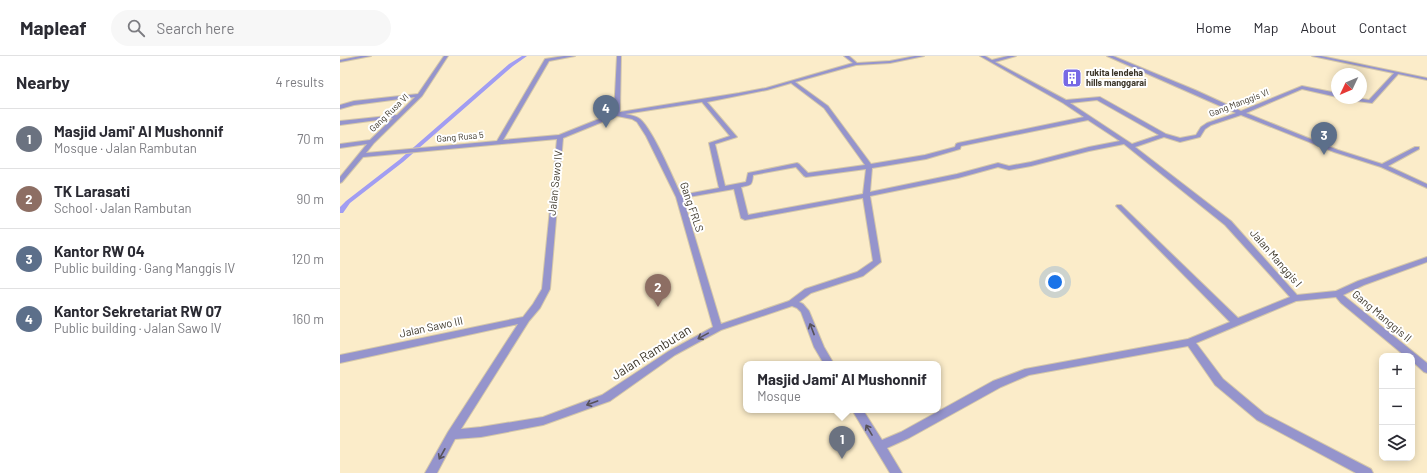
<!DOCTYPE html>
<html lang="en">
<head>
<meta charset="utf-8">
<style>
	body { margin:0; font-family:Barlow,sans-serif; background:#f7f7f7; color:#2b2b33 }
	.controls { position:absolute; right:12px; bottom:12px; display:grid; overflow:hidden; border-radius:8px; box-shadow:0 2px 10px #0003 }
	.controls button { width:36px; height:36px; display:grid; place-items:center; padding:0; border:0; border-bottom:1px solid #e1e1e2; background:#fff; color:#2b2b33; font:20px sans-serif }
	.compass { position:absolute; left:991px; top:12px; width:36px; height:36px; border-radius:50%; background:#fff; box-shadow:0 2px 10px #0003; rotate:226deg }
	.you { position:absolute; left:715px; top:226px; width:14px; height:14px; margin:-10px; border:3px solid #fff; border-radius:50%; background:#1a73e8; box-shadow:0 0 0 6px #1a73e833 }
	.badge { display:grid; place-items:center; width:26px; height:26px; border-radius:50%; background:#0f766e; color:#fff; font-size:13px; font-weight:700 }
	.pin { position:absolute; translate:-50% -33px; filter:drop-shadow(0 1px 2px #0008) }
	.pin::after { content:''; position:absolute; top:21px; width:14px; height:12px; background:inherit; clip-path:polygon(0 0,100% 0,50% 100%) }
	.popup { position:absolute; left:403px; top:305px; width:198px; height:52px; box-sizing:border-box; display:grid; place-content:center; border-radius:8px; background:#fff; filter:drop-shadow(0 1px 3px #0005); font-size:13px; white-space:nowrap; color:#7c7c81 }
	.popup b { font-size:15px; color:#2b2b33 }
	.popup::after { content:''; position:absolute; left:50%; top:100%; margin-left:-8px; border:8px solid transparent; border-top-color:#fff }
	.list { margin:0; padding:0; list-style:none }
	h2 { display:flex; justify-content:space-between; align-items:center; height:52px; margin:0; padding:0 16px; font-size:17px }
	h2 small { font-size:13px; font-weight:400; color:#7c7c81 }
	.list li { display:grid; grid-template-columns:26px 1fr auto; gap:12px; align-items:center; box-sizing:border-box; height:60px; padding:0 16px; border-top:1px solid #e1e1e2 }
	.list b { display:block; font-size:15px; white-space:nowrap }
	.list p { margin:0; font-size:13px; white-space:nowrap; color:#7c7c81 }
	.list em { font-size:13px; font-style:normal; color:#7c7c81 }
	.icon { flex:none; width:22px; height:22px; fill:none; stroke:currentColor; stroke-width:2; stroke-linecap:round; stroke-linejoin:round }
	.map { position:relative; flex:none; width:1087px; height:417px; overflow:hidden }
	header { display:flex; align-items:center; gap:24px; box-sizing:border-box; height:56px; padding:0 20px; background:#fff; border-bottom:1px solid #e1e1e2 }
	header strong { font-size:19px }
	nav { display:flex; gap:22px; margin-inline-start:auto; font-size:14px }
	.search { width:280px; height:36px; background:#f7f7f7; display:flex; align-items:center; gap:10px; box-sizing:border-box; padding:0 14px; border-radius:22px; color:#7c7c81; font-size:15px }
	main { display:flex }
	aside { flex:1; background:#fff }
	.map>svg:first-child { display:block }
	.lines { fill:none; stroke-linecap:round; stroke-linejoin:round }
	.stream { fill:#a19df2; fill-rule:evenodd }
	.minor-casing { stroke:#d5c8a9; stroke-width:2 }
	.tertiary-casing { stroke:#d5c8a9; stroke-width:2 }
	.minor { fill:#9594cc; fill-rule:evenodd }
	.tertiary { fill:#9594cc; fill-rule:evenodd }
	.oneway { stroke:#57525a }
	.labels { text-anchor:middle; stroke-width:4; stroke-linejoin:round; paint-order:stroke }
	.far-poi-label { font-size:9px; font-weight:bold; fill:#3c3629; stroke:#fff; text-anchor:start }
	.far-street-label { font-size:9px; fill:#3c3629; stroke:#fff }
	.street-label { font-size:11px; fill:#3c3629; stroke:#fff }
	.near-street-label { font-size:13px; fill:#3c3629; stroke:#fff }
</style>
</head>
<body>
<header>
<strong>Mapleaf</strong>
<div class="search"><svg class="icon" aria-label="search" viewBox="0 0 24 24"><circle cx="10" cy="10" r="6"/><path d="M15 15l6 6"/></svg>Search here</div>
<nav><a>Home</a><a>Map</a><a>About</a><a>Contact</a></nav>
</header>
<main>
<aside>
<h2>Nearby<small>4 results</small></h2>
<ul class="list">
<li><span class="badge" style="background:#6b7280">1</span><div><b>Masjid Jami' Al Mushonnif</b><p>Mosque · Jalan Rambutan</p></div><em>70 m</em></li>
<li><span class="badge" style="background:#8d6e63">2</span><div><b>TK Larasati</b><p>School · Jalan Rambutan</p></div><em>90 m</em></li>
<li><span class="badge" style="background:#5c6f8a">3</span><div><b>Kantor RW 04</b><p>Public building · Gang Manggis IV</p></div><em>120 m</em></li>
<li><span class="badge" style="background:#5c6f8a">4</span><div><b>Kantor Sekretariat RW 07</b><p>Public building · Jalan Sawo IV</p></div><em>160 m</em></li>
</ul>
</aside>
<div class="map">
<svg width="1087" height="417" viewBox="0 0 1087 417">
	<rect width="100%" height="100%" fill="#fbecc9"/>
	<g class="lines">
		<!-- stream -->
		<path class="stream" d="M182,0H187L173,10L63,106L10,147L3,157H0V151L6,145L59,104L169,8Z"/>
		<defs>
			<g id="minor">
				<path d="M21,0H31L0,6V4Z"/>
				<path d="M104,0H108L82,40L34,87L26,97L157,85L205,3L224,0H235L209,5L163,84L219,79L274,57L277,0H281L280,56L399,37L426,32L513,7L504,0H509L517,7L550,5L575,0H584L550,7L516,9L455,26L488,50L531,108L585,99L615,91L616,88L618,87L744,61L723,47L640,0H645L652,4L668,0H676L655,6L726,44L760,41L826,78L840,82L856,79L861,71L867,67L896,57L767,0H773L855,34L901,55L962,30L997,37V41L962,33L906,57L998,94L1042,108L1075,91H1079V93L1048,110L1087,128V132L1041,111L994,96L901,59L871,69L865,73L860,81L840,86L824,81L795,91L891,165L957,239L996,235L1018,225L1087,201V206L1024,229L1003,239L1087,307V317L1084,316L1072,305V300H1065L1001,247L996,241L956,245L856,287L883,323L925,358L1031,413L1033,417H1016L917,364L875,329L848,290L689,319L661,331L569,382L547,392L562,417H550L512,354H523L542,384L561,376L653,325L685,313L848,283L890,266L777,151L776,150L777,149H781L898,262L950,241L885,169L784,88L749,95L691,110L669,114L658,111L618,122L530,140L541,206L523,220L471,237L459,246L463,248L469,255L484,291L494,308H484L474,291L461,256L457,252L452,250L381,274L335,299L270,345L203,369L141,381L115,383L97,417H85L108,376L178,268L0,307V299L183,261L193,248L202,233L217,83L23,101L2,126L0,127V121L27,88L0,92V88L30,84L53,62L0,69V65L57,59L75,41L14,49L0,53V49L14,45L78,38ZM451,27L484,52L525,109L468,117L459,108L457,107L408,117L406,126L385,130L375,88L397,81L367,46L427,34ZM757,44L819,79L792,88L730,47ZM362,46L390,80L369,87L379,132L341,139C333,122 313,74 300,63C296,60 290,59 285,58ZM277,60L292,63L297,66L306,80L336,141L373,271L329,295L262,339L203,361L141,371L121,373L189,265L200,252L210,233L223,82ZM748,64L780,85L749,91L691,106L669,110L658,107L617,118L530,136L532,112L586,103L620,93L621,90ZM456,111L464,120L466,121L526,113L523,138L408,159L401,131C411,129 412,130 413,119ZM394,133L401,162L405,164L523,142L533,205L517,216L465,233L449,245L381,268L343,142Z"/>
				<path d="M1055,16L1059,17L1032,47L1009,44L1006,42H1017L1029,44Z"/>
			</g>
			<path id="tertiary" d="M972,0H981L1087,22V24Z"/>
		</defs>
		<!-- minor casing -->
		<use href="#minor" class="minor-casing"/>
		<!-- tertiary casing -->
		<use href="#tertiary" class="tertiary-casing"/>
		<!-- minor -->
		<use href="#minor" class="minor"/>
		<!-- tertiary -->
		<use href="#tertiary" class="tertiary"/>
	</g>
	<!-- one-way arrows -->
	<defs><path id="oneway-shaft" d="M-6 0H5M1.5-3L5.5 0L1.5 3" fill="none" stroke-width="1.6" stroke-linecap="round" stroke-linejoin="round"/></defs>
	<g class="oneway">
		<use href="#oneway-shaft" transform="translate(472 273) rotate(-111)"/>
		<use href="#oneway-shaft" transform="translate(363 280) rotate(151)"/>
		<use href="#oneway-shaft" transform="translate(252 347) rotate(160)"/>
		<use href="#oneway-shaft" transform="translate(529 374) rotate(-121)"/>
		<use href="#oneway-shaft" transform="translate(102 398) rotate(119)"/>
	</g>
	<!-- icons -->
	<defs>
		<symbol id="building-square" viewBox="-11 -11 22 22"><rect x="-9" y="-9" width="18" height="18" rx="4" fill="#7769e4" stroke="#fff"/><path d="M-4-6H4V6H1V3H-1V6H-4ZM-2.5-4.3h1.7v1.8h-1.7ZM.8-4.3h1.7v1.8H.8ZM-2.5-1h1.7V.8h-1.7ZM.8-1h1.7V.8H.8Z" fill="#fff"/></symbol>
	</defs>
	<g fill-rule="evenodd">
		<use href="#building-square" x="721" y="11" width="22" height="22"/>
	</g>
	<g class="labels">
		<!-- far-poi labels -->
		<g class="far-poi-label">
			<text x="746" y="20">rukita lendeha<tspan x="746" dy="10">hills manggarai</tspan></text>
		</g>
		<!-- far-street labels -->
		<g class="far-street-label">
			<text transform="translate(899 47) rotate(-21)" y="3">Gang Manggis VI</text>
			<text transform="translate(49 57) rotate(-44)" y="3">Gang Rusa VI</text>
			<text transform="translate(120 81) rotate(-5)" y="3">Gang Rusa 5</text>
		</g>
		<!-- street labels -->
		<g class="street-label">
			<text transform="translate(215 127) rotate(-84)" y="4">Jalan Sawo IV</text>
			<text transform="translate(352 151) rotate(71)" y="4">Gang FRLS</text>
			<text transform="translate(936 202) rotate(49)" y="4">Jalan Manggis I</text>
			<text transform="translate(1042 260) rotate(40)" y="4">Gang Manggis II</text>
			<text transform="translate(91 271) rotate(-12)" y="4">Jalan Sawo III</text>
		</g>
		<!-- near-street labels -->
		<g class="near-street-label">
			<text transform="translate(311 296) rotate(-32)" y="5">Jalan Rambutan</text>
		</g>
	</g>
</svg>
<div class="controls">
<button>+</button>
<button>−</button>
<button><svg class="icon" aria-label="layers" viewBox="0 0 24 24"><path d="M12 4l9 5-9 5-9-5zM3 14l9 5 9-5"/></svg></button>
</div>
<svg class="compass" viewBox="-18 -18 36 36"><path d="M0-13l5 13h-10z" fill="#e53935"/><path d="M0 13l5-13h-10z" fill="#7c7c81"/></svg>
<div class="you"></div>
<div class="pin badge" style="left:502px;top:403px;background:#6b7280">1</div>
<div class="popup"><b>Masjid Jami' Al Mushonnif</b>Mosque</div>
<div class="pin badge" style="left:318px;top:251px;background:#8d6e63">2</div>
<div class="pin badge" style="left:984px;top:99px;background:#5c6f8a">3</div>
<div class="pin badge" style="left:266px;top:72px;background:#5c6f8a">4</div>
</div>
</main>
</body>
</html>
